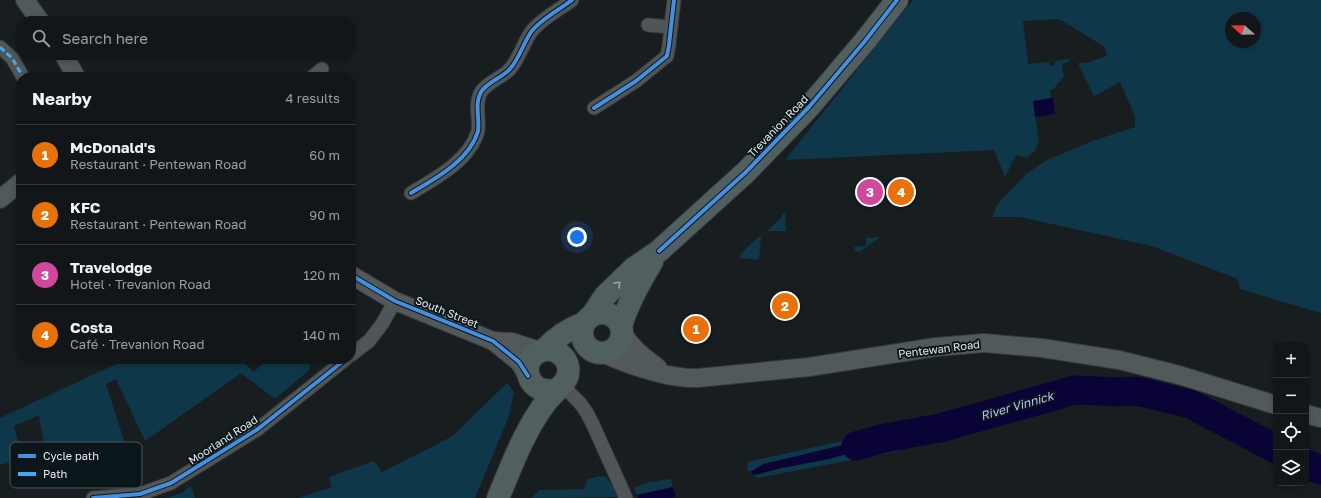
<!DOCTYPE html>
<html lang="en">
<head>
<meta charset="utf-8">
<style>
	body { margin:0; font-family:"Golos Text",sans-serif; background:#1b1f21; color:#f1f3f6 }
	.controls { position:absolute; right:12px; bottom:12px; display:grid; overflow:hidden; border-radius:8px; box-shadow:0 2px 6px #0003 }
	.controls button { width:36px; height:36px; display:grid; place-items:center; padding:0; border:0; border-bottom:1px solid #313537; background:#121618; color:#f1f3f6; font:20px sans-serif }
	.compass { position:absolute; left:1225px; top:12px; width:36px; height:36px; border-radius:50%; background:#121618; box-shadow:0 2px 6px #0003; rotate:290deg }
	.you { position:absolute; left:577px; top:237px; width:14px; height:14px; margin:-10px; border:3px solid #fff; border-radius:50%; background:#1a73e8; box-shadow:0 0 0 6px #1a73e833 }
	.badge { display:grid; place-items:center; width:26px; height:26px; border-radius:50%; background:#1a73e8; color:#fff; font-size:13px; font-weight:700 }
	.pin { position:absolute; translate:-50% -50%; border:2px solid #fff; box-shadow:0 1px 4px #0006 }
	.list { margin:0; padding:0; list-style:none }
	h2 { display:flex; justify-content:space-between; align-items:center; height:52px; margin:0; padding:0 16px; font-size:17px }
	h2 small { font-size:13px; font-weight:400; color:#9c9fa2 }
	.list li { display:grid; grid-template-columns:26px 1fr auto; gap:12px; align-items:center; box-sizing:border-box; height:60px; padding:0 16px; border-top:1px solid #313537 }
	.list b { display:block; font-size:15px; white-space:nowrap }
	.list p { margin:0; font-size:13px; white-space:nowrap; color:#9c9fa2 }
	.list em { font-size:13px; font-style:normal; color:#9c9fa2 }
	.icon { flex:none; width:22px; height:22px; fill:none; stroke:currentColor; stroke-width:2; stroke-linecap:round; stroke-linejoin:round }
	.map { position:relative; flex:none; width:1321px; height:498px; overflow:hidden }
	.search { position:absolute; background:#121618; box-shadow:0 2px 6px #0003; left:16px; top:16px; width:340px; height:44px; display:flex; align-items:center; gap:10px; box-sizing:border-box; padding:0 14px; border-radius:16px; color:#9c9fa2; font-size:15px }
	.panel { position:absolute; background:#121618; box-shadow:0 2px 6px #0003; left:16px; top:72px; width:340px; height:292px; border-radius:16px }
	.map>svg:first-child { display:block }
	.green { fill:#0e3849; fill-rule:evenodd }
	.water { fill:#0a0335 }
	.lines { fill:none; stroke-linecap:round; stroke-linejoin:round }
	.river { stroke:#0a0335; stroke-width:29 }
	.street-casing { stroke:#35393b; stroke-width:15 }
	.secondary-casing { stroke:#35393b; stroke-width:20 }
	.highway-casing { stroke:#35393b; stroke-width:24 }
	.street { stroke:#505557; stroke-width:13 }
	.secondary { stroke:#51595b; stroke-width:18 }
	.highway { stroke:#525f61; stroke-width:22 }
	.quiet { stroke:#3fa9f5; stroke-width:3; stroke-dasharray:6 3; stroke-linecap:butt }
	.cycleway-casing { stroke:#0b161b; stroke-width:6 }
	.cycleway { stroke:#468fdf; stroke-width:4 }
	.oneway { stroke:#9ca6a8 }
	.labels { text-anchor:middle; stroke-width:4; stroke-linejoin:round; paint-order:stroke }
	.street-label { font-size:11px; fill:#e5ecef; stroke:#0b161b }
	.water-label { font-size:12px; font-style:italic; fill:#b8c1fb; stroke:#0b161b }
	.key { fill:#0b161b; stroke:#4c565b; stroke-width:1 }
	.key-label { font-size:11px; fill:#e5ecef }
</style>
</head>
<body>
<div class="map">
<svg width="1321" height="498" viewBox="0 0 1321 498">
	<rect width="100%" height="100%" fill="#181e20"/>
	<!-- green -->
	<g class="green">
		<path d="M913,0H1321V313L1240,289L1238,279L1152,246L1020,217H992L997,205L1026,174L1047,160L1090,142L1135,127V116L1120,82L1094,96L1078,63H1086L1107,56L1105,47L1059,19L1023,21L1028,64L1049,62V66L1055,65V61L1071,59L1068,62L1062,64C1061,69 1064,73 1064,77L1057,84L1054,89L1050,90L1051,98L1033,101L1039,142L1035,151L1027,157L1016,155L1005,177L994,150L785,160ZM1231,18H1255V42H1231Z"/>
		<path d="M785,212L786,231H767L761,236L759,260L740,258L739,257C751,239 773,230 785,212Z"/>
		<path d="M881,237L859,252L855,251L854,247L866,246V238Z"/>
		<path d="M127,359H240L254,372L267,359H305L310,365V368L307,372L275,399L241,373L145,441L116,379L106,384L125,444L45,451L39,415L14,426L22,459L0,465V418Z"/>
		<path d="M507,383L514,392L509,416L475,498H298L332,487L329,477L374,461L382,472L453,436Z"/>
		<path d="M892,430L893,433L764,464L750,472L748,470L747,462Z"/>
		<path d="M896,440L899,451L757,478L754,475L781,468L829,459Z"/>
		<path d="M600,476L606,477L620,497L532,498L539,490L584,489L588,479Z"/>
		<path d="M671,479L673,487L637,495L634,488L649,482Z"/>
		<path d="M190,486L192,489L195,498H166L182,493Z"/>
	</g>
	<!-- water -->
	<g class="water">
		<path d="M1053,98L1055,114L1035,117L1033,101Z"/>
		<path d="M893,433L896,440L829,459L781,468L754,475L750,472L764,464Z"/>
		<path d="M673,487L676,497L670,498H638L637,495Z"/>
	</g>
	<g class="lines">
		<!-- river -->
		<g class="river">
			<path d="M856,446L885,438L940,428L1075,390L1120,392L1130,391L1141,392L1190,404L1276,449"/>
			<path d="M1306,464L1321,470"/>
		</g>
		<defs>
			<g id="street">
				<path d="M648,25L671,27"/>
				<path d="M0,47L12,58L23,77"/>
				<path d="M312,77L322,69"/>
				<path d="M594,108L636,81L667,56L669,45L674,0"/>
				<path d="M411,193C435,179 470,160 478,131C480,119 474,104 481,92C487,82 502,78 510,69C519,59 523,44 531,32C541,19 559,10 572,0"/>
				<path d="M351,355L369,341L382,324L395,301"/>
				<path d="M562,385L580,403L587,413L594,427L626,498"/>
				<path d="M93,498L140,494L171,483L258,429L346,359"/>
			</g>
			<g id="secondary">
				<path d="M25,0L40,21"/>
				<path d="M64,55L76,77"/>
				<path d="M0,199L21,182"/>
				<path d="M351,275L395,301L493,341L519,362L528,376"/>
				<path d="M622,332C633,350 642,355 658,368"/>
				<path d="M493,341L512,342L540,351"/>
				<path d="M604,354C632,366 668,379 698,378L809,367L936,347L984,343L1042,348L1119,360L1179,375L1276,405"/>
				<path d="M1306,414L1321,418"/>
			</g>
			<g id="highway">
				<circle cx="602" cy="333" r="20"/>
				<path d="M593,314L605,296L634,268L659,251L746,172L809,107L865,41L897,0"/>
				<path d="M621,326C628,303 639,283 652,262"/>
				<path d="M544,350C555,338 568,329 584,323"/>
				<path d="M498,498C512,465 524,431 546,402C552,394 567,383 568,374C571,359 556,346 541,351C517,360 527,398 558,389"/>
			</g>
		</defs>
		<!-- street casing -->
		<use href="#street" class="street-casing"/>
		<!-- secondary casing -->
		<use href="#secondary" class="secondary-casing"/>
		<!-- highway casing -->
		<use href="#highway" class="highway-casing"/>
		<!-- street -->
		<use href="#street" class="street"/>
		<!-- secondary -->
		<use href="#secondary" class="secondary"/>
		<!-- highway -->
		<use href="#highway" class="highway"/>
		<!-- quiet -->
		<path class="quiet" d="M0,47L12,58L23,77"/>
		<defs>
			<g id="cycleway">
				<path d="M594,108L636,81L667,56L669,45L674,0"/>
				<path d="M411,193C435,179 470,160 478,131C480,119 474,104 481,92C487,82 502,78 510,69C519,59 523,44 531,32C541,19 559,10 572,0"/>
				<path d="M659,251L746,172L809,107L865,41L897,0"/>
				<path d="M351,275L395,301L493,341L519,362L528,376"/>
				<path d="M93,498L140,494L171,483L258,429L346,359"/>
			</g>
		</defs>
		<!-- cycleway casing -->
		<use href="#cycleway" class="cycleway-casing"/>
		<!-- cycleway -->
		<use href="#cycleway" class="cycleway"/>
	</g>
	<!-- one-way arrows -->
	<defs><path id="oneway-chevron" d="M-2-3.5L2.5 0L-2 3.5" fill="none" stroke-width="1.6" stroke-linecap="round" stroke-linejoin="round"/></defs>
	<use class="oneway" href="#oneway-chevron" transform="translate(618 284) rotate(-45)"/>
	<g class="labels">
		<!-- street labels -->
		<g class="street-label">
			<text transform="translate(778 126) rotate(-46)" y="4">Trevanion Road</text>
			<text transform="translate(447 312) rotate(22)" y="4">South Street</text>
			<text transform="translate(939 349) rotate(-7)" y="4">Pentewan Road</text>
			<text transform="translate(223 440) rotate(-33)" y="4">Moorland Road</text>
		</g>
		<!-- water labels -->
		<g class="water-label">
			<text transform="translate(1017 406) rotate(-16)" y="4">River Vinnick</text>
		</g>
	</g>
	<!-- legend -->
	<rect x="10" y="442" width="132" height="46" rx="6" class="key"/>
	<rect x="18" y="454" width="18" height="4" fill="#468fdf"/>
	<rect x="18" y="472" width="18" height="4" fill="#3fa9f5"/>
	<g class="key-label">
		<text x="43" y="460">Cycle path</text>
		<text x="43" y="478">Path</text>
	</g>
</svg>
<div class="controls">
<button>+</button>
<button>−</button>
<button><svg class="icon" aria-label="locate" viewBox="0 0 24 24"><circle cx="12" cy="12" r="6"/><path d="M12 2v4M12 18v4M2 12h4M18 12h4"/></svg></button>
<button><svg class="icon" aria-label="layers" viewBox="0 0 24 24"><path d="M12 4l9 5-9 5-9-5zM3 14l9 5 9-5"/></svg></button>
</div>
<svg class="compass" viewBox="-18 -18 36 36"><path d="M0-13l5 13h-10z" fill="#e53935"/><path d="M0 13l5-13h-10z" fill="#9c9fa2"/></svg>
<div class="you"></div>
<div class="pin badge" style="left:696px;top:329px;background:#e8710a">1</div>
<div class="pin badge" style="left:785px;top:306px;background:#e8710a">2</div>
<div class="pin badge" style="left:870px;top:192px;background:#d1479c">3</div>
<div class="pin badge" style="left:901px;top:192px;background:#e8710a">4</div>
<div class="search"><svg class="icon" aria-label="search" viewBox="0 0 24 24"><circle cx="10" cy="10" r="6"/><path d="M15 15l6 6"/></svg>Search here</div>
<section class="panel">
<h2>Nearby<small>4 results</small></h2>
<ul class="list">
<li><span class="badge" style="background:#e8710a">1</span><div><b>McDonald's</b><p>Restaurant · Pentewan Road</p></div><em>60 m</em></li>
<li><span class="badge" style="background:#e8710a">2</span><div><b>KFC</b><p>Restaurant · Pentewan Road</p></div><em>90 m</em></li>
<li><span class="badge" style="background:#d1479c">3</span><div><b>Travelodge</b><p>Hotel · Trevanion Road</p></div><em>120 m</em></li>
<li><span class="badge" style="background:#e8710a">4</span><div><b>Costa</b><p>Café · Trevanion Road</p></div><em>140 m</em></li>
</ul>
</section>
</div>
</body>
</html>
